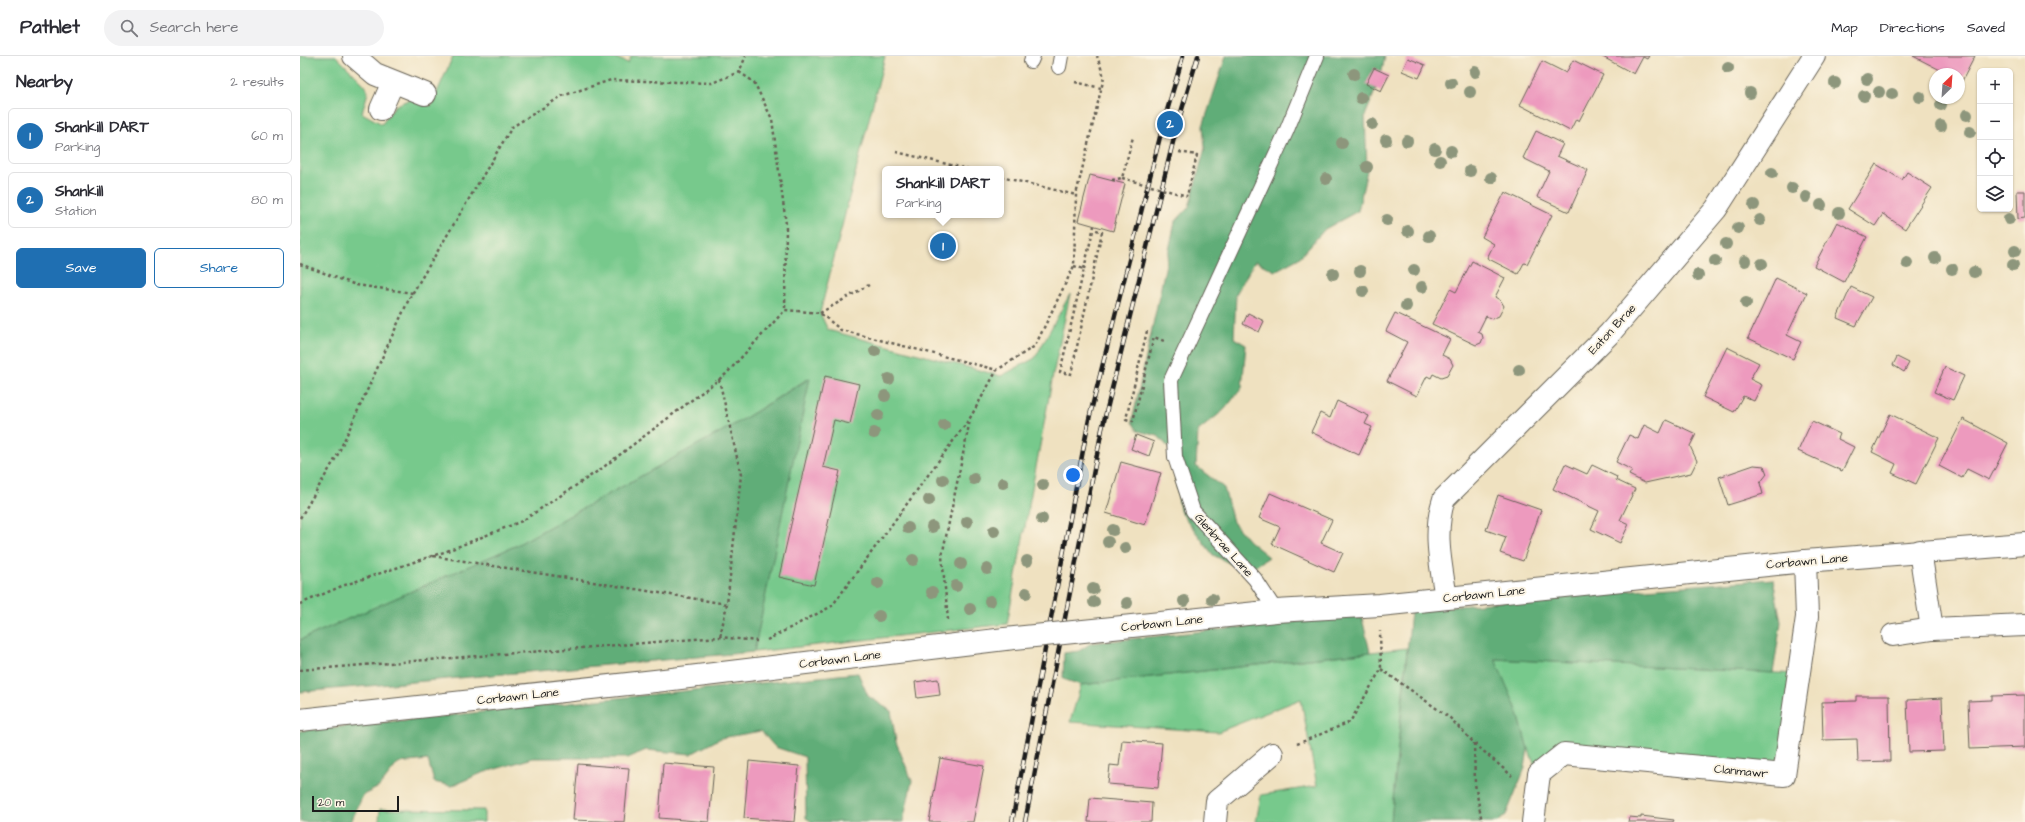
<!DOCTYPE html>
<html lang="en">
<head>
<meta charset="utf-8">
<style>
	body { margin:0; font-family:"Architects Daughter",sans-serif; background:#f2f2f3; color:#2b2b33 }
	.controls { position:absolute; right:12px; top:12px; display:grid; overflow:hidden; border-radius:6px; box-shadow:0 1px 3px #0004 }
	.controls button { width:36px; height:36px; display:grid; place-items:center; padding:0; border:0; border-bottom:1px solid #e1e1e2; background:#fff; color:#2b2b33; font:20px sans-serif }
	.compass { position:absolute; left:1629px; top:12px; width:36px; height:36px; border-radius:50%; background:#fff; box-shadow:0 1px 3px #0004; rotate:25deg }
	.scale { position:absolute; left:12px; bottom:10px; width:87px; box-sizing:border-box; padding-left:4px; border:2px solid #1c1c1c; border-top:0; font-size:11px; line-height:14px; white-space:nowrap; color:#1c1c1c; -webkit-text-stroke:3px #fcf5e5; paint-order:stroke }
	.you { position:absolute; left:773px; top:419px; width:14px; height:14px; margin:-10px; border:3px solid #fff; border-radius:50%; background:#1a73e8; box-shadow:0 0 0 6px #1a73e833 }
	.badge { display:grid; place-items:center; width:26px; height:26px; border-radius:50%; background:#1f6fb2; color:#fff; font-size:13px; font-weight:700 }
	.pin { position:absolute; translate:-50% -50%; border:2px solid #fff; box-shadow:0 1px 4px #0006 }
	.popup { position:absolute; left:582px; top:110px; width:122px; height:52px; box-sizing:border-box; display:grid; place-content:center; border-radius:6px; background:#fff; filter:drop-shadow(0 1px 3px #0005); font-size:13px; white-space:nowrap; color:#7c7c81 }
	.popup b { font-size:15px; color:#2b2b33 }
	.popup::after { content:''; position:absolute; left:50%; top:100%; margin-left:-8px; border:8px solid transparent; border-top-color:#fff }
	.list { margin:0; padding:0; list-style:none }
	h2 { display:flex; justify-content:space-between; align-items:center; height:52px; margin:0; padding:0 16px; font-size:17px }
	h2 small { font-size:13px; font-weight:400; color:#7c7c81 }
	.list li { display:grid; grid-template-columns:26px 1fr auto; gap:12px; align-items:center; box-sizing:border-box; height:56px; margin:0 8px 8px; padding:0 8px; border:1px solid #e1e1e2; border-radius:6px }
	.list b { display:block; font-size:15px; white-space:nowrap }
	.list p { margin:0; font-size:13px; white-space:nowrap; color:#7c7c81 }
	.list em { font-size:13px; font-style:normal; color:#7c7c81 }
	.actions { display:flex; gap:8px; padding:12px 16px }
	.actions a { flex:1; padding:9px 0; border:1px solid #1f6fb2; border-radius:6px; text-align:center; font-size:14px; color:#1f6fb2 }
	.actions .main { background:#1f6fb2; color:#fff }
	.icon { flex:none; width:22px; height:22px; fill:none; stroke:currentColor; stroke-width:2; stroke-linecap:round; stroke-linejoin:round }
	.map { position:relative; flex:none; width:1725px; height:766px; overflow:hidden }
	header { display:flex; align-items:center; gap:24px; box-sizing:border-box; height:56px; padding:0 20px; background:#fff; border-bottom:1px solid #e1e1e2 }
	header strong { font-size:19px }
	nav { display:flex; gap:22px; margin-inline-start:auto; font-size:14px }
	.search { width:280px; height:36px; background:#f2f2f3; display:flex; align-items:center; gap:10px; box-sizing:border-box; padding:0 14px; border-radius:22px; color:#7c7c81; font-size:15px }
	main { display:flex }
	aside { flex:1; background:#fff }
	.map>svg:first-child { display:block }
	.green { fill:#77c98c; stroke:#4a7254 }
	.forest { fill:#61ad78; stroke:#3e644a }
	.building { fill:#ed9abe }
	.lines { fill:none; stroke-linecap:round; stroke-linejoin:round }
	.lane-casing { stroke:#666155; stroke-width:16 }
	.street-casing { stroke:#666155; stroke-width:24 }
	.secondary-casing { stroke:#666155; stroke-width:24 }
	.path { stroke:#666155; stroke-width:2.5; stroke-dasharray:3 3; stroke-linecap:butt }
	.lane { stroke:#fff; stroke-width:14 }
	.street { stroke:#fff; stroke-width:22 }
	.secondary { stroke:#fff; stroke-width:22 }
	.rail-casing { stroke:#1c1c1c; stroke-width:4.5 }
	.rail { stroke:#fcf5e5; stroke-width:3; stroke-dasharray:9; stroke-linecap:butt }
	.secondary-bridge-casing { stroke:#666155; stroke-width:24; stroke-linecap:butt }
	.path-bridge { stroke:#666155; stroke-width:2.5; stroke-dasharray:3 3; stroke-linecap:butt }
	.secondary-bridge { stroke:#fff; stroke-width:22 }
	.tree { fill:#8d967b }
	.labels { text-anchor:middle; stroke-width:4; stroke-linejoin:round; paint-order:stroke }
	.street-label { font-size:12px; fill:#1c1c1c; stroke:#fcf5e5 }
</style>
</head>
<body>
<header>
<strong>Pathlet</strong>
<div class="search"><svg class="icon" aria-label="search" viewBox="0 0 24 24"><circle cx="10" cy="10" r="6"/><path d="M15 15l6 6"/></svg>Search here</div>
<nav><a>Map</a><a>Directions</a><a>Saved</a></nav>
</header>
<main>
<aside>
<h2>Nearby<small>2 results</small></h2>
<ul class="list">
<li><span class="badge">1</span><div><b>Shankill DART</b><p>Parking</p></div><em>60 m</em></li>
<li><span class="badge">2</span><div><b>Shankill</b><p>Station</p></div><em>80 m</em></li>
</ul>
<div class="actions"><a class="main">Save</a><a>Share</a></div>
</aside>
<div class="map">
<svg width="1725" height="766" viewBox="0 0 1725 766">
	<rect width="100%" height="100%" fill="#fcf5e5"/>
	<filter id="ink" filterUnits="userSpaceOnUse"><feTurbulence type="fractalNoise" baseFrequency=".025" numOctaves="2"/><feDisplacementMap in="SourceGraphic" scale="8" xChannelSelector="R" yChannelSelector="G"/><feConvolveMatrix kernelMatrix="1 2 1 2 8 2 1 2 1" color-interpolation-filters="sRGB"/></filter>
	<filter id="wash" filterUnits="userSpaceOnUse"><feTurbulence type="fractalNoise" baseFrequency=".012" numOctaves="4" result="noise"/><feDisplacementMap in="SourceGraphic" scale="16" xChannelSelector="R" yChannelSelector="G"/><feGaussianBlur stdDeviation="0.9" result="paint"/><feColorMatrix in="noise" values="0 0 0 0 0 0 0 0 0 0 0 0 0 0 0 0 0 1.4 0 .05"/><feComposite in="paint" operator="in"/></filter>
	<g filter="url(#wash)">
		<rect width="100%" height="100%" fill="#efe1c0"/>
		<!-- green -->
		<g class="green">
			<path d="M0,0H36L65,29L68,36L62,57L82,68L95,50L110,43L131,50L153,0H311L328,7L331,0H585L520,257L528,274L701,320L735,302L770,238L753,319L707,568L454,596L509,322L444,363L215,490L0,584Z"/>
			<path d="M1107,592L1091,766H956L961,739L1017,730L1001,643L918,676L770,666L781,629Z"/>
			<path d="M1194,603L1498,618L1484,719L1264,698L1239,718L1228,693L1217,654Z"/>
			<path d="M80,753L184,754V766H79Z"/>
		</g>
		<!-- forest -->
		<g class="forest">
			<path d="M926,0H1085L1081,20L1065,60L1067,114L1058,155L1025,173L999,202L975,215L955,205L936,238L934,282L946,289L942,332L924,354L898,375L896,410L924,432L933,466L949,485L969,501L947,516L913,499L880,455L872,395L858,380L838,375L832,366L875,166L889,151L905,92L903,70Z"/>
			<path d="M510,322L454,596L0,636V584L215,490L444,363Z"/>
			<path d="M1473,523L1481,566L1473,617L1195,603L1217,654L1228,693L1225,712L1206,759L1198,766H1091L1111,555L1258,540Z"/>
			<path d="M1051,560L1062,562L1070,596L781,629L763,623L764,597L779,595L791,587Z"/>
			<path d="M558,617L568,640L591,655L596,686L612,725L603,766H512L506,762L505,701L475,691L461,675L421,682L391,698L346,694L328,702H233L182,717L151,730L134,726L128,704L98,707L79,731L63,739L51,766H0V675Z"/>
		</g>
		<g id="blocks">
			<!-- building -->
			<g class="building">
				<path d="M1301,0H1349L1347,3L1343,1L1334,18Z"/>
				<path d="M1613,0H1675L1662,25L1659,24V18H1648Z"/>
				<path d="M1108,2L1125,9L1119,22L1102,15Z"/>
				<path d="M1273,4L1303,19L1279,65L1276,63L1270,75L1220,49L1242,5L1266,17Z"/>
				<path d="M1074,12L1089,19L1081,35L1066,28Z"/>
				<path d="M1236,75L1263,88L1257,100L1288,114L1269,156L1237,141L1249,115L1223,102Z"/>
				<path d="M1576,108L1602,124L1607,116L1632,132L1605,173L1583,158L1575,170L1548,153Z"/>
				<path d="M790,119L825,128L813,175L778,165Z"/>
				<path d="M1717,135H1725V162L1718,163Z"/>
				<path d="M1205,136L1252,159L1227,208L1224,207L1218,218L1187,202L1194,188L1182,181Z"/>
				<path d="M1537,166L1567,181L1544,226L1514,210Z"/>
				<path d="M1172,205L1205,222L1195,241L1201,245L1204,250L1199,260L1192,263L1186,260L1178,276L1182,278L1183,282L1181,287L1176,289L1132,268L1150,233L1156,236Z"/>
				<path d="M1476,222L1507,237L1487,279L1501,286L1493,303L1448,282Z"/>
				<path d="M1551,231L1572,241L1556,270L1537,262Z"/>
				<path d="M948,257L964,265L959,276L943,268Z"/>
				<path d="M1095,257L1150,283L1142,299L1150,303L1153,309L1147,320L1141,322L1133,318L1131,322L1127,320L1117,340L1087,325L1107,286L1086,275Z"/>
				<path d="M1427,291L1459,307L1450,323L1462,329L1454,345L1443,340L1434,356L1403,341Z"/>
				<path d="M1597,301L1609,307L1604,316L1593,309Z"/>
				<path d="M1645,311L1664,320L1653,344L1634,336Z"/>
				<path d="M525,320L559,328L550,368L534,364L523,411L540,415L514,529L479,521Z"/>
				<path d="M1037,345L1069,360L1065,368L1072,371L1059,399L1011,376L1020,357L1030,362Z"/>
				<path d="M1590,358L1639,382L1616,428L1592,417L1596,408L1572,396Z"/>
				<path d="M1663,363L1708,387L1689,424L1667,413L1662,422L1639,410Z"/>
				<path d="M1366,364L1396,378L1390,390L1397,405L1391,417L1345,427L1329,419L1332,414L1316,406L1329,379L1338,383L1344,369L1360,377Z"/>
				<path d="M1512,365L1540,378L1538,383L1554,391L1542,415L1498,395Z"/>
				<path d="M836,379L854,386L849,400L831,393Z"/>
				<path d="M821,406L861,417L845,469L806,457Z"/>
				<path d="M1265,408L1287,418L1292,409L1317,421L1316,424L1335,433L1320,464L1329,468L1320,487L1291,473L1299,455L1253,433Z"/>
				<path d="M1454,409L1464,410L1467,418L1460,427L1463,438L1428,449L1419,421Z"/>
				<path d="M970,437L1032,464L1021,487L1043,497L1034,516L972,488L980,471L959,462Z"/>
				<path d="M1198,439L1241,454L1223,505L1200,497L1206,481L1186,474Z"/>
				<path d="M638,623L640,639L617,642L615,626Z"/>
				<path d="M1725,639V691L1670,693L1668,645L1692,644V640Z"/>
				<path d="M1556,640H1589L1590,705L1558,706L1557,683L1523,684L1522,646L1556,645Z"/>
				<path d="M1642,642L1644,695L1609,696L1607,644Z"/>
				<path d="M822,684L862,687L858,732L808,728L810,709L819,710Z"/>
				<path d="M640,702L684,710L673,766H629Z"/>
				<path d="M449,705L499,710L494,766L444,762Z"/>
				<path d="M363,707L414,711L409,766L359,762Z"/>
				<path d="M278,708L329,712L324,766L273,764Z"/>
				<path d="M790,742L852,747L851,766H788Z"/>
				<path d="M1341,760L1358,762L1374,764L1373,766H1328L1329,761L1341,762Z"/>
			</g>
		</g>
	</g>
	<g filter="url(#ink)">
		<use href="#blocks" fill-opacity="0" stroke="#666155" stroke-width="1"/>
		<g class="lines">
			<defs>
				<g id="lane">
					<path d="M731,5L733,0"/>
					<path d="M759,11L761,0"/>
					<path d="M976,555L955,523L893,455L875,401L871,324L986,76L1017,0"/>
				</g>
				<g id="street">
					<path d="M54,0L75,18L125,38"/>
					<path d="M81,53L93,26"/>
					<path d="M1620,495L1632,573"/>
					<path d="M1146,542C1141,509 1133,476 1144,443L1310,277L1416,153L1514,0"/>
					<path d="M1593,579L1632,573L1725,569"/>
					<path d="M915,766L917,745L972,698"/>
					<path d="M1233,766L1239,718L1264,698L1484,719L1507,561L1505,505"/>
				</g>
				<g id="secondary">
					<path d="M803,573L976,555L1080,549L1505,505L1725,488"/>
					<path d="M0,664L364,624L705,583"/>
				</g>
			</defs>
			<!-- lane casing -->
			<use href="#lane" class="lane-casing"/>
			<!-- street casing -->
			<use href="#street" class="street-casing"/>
			<!-- secondary casing -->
			<use href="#secondary" class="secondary-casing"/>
			<!-- path -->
			<g class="path">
				<path d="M439,16L454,26L472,63L486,168L485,254"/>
				<path d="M775,26L801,32"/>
				<path d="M596,96L668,113"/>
				<path d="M879,96L897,99L887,140"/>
				<path d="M701,121L776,139"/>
				<path d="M812,124L822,122L833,81"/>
				<path d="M0,208L56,229L113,237"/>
				<path d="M774,210L784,213L760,316L771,318L802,176L794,173"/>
				<path d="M784,213L794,170"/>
				<path d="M520,257L569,229"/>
				<path d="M847,275L826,363L833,365L854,281L864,285"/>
				<path d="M419,323L441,419L427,548L420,581"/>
				<path d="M0,462L37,400L109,243L212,71L262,40L311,24L412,27L439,16L446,0"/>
				<path d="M133,500L427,548"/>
				<path d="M0,548L42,530L147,495L222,465L301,413L426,318L485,254L520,257L541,274L697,314"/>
				<path d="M648,564L642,500L670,364"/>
				<path d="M467,584L532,550L670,362L697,314L735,290L774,210L776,139L804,21L797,0"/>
				<path d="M1081,613L1150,662L1174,687L1212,720"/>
				<path d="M0,614L420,581L457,585"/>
				<path d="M1174,687L1175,728L1182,766"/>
				<path d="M997,688L1050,666L1081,613L1080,575"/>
			</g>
			<!-- lane -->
			<use href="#lane" class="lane"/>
			<!-- street -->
			<use href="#street" class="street"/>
			<!-- secondary -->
			<use href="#secondary" class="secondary"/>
			<defs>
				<g id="rail">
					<path d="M712,766L789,363L864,65L883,0"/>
					<path d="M725,766L802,373L877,70L898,0"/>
				</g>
			</defs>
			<!-- rail casing -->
			<use href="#rail" class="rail-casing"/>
			<!-- rail -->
			<use href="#rail" class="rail"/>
			<defs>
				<path id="secondary-bridge" d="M705,583L803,573"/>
			</defs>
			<!-- secondary-bridge casing -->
			<use href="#secondary-bridge" class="secondary-bridge-casing"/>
			<!-- path-bridge -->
			<path class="path-bridge" d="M822,122L887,140"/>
			<!-- secondary-bridge -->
			<use href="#secondary-bridge" class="secondary-bridge"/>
		</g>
		<!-- trees -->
		<g class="tree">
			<circle cx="1428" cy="12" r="6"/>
			<circle cx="1175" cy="16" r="6"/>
			<circle cx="1054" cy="18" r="6"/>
			<circle cx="1567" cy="23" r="6"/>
			<circle cx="1151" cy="27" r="6"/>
			<circle cx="1535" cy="27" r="6"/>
			<circle cx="1170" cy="36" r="6"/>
			<circle cx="1579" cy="36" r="6"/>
			<circle cx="1450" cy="37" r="6"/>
			<circle cx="1592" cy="38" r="6"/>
			<circle cx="1564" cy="40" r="6"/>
			<circle cx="1620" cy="41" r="6"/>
			<circle cx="1061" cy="42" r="6"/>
			<circle cx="1641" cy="49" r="6"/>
			<circle cx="1667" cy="59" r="6"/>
			<circle cx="1072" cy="68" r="6"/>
			<circle cx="1641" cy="70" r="6"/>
			<circle cx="1670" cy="76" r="6"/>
			<circle cx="1086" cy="84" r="6"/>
			<circle cx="1107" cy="85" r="6"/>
			<circle cx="1042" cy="87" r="6"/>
			<circle cx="1135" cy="93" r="6"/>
			<circle cx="1151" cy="95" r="6"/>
			<circle cx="1140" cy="105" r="6"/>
			<circle cx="1067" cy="111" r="6"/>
			<circle cx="1170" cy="115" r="6"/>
			<circle cx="1472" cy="117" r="6"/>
			<circle cx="1191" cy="122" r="6"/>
			<circle cx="1026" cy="123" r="6"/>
			<circle cx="1492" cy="132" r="6"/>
			<circle cx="1506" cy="141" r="6"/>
			<circle cx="1454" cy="149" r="6"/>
			<circle cx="1521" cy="149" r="6"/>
			<circle cx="1539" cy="157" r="6"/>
			<circle cx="1709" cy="163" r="6"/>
			<circle cx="1087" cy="164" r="6"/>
			<circle cx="1460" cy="164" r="6"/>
			<circle cx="1438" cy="172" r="6"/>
			<circle cx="1108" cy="175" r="6"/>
			<circle cx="1129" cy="180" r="6"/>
			<circle cx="1426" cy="188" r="6"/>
			<circle cx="1715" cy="195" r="6"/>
			<circle cx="1635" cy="202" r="6"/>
			<circle cx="1415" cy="205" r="6"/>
			<circle cx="1445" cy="205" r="6"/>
			<circle cx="1607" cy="207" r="6"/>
			<circle cx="1462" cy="208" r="6"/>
			<circle cx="1713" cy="209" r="6"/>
			<circle cx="1652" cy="213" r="6"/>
			<circle cx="1114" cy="214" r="6"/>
			<circle cx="1060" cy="215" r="6"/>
			<circle cx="1674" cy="216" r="6"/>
			<circle cx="1033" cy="218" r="6"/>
			<circle cx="1398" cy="219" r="6"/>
			<circle cx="1122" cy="231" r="6"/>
			<circle cx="1063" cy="235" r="6"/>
			<circle cx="1446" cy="247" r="6"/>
			<circle cx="1106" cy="250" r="6"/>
			<circle cx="575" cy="295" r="6"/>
			<circle cx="1219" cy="314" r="6"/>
			<circle cx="589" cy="323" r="6"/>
			<circle cx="585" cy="340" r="6"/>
			<circle cx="578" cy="359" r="6"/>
			<circle cx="644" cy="369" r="6"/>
			<circle cx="574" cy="377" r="6"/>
			<circle cx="674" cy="423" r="6"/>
			<circle cx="643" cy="424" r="6"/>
			<circle cx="703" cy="427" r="6"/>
			<circle cx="743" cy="429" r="6"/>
			<circle cx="629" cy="444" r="6"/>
			<circle cx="742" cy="463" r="6"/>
			<circle cx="667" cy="466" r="6"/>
			<circle cx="632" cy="471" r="6"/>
			<circle cx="608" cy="472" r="6"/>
			<circle cx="813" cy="474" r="6"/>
			<circle cx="694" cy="475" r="6"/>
			<circle cx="808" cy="486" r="6"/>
			<circle cx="825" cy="492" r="6"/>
			<circle cx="613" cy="504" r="6"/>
			<circle cx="727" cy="505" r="6"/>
			<circle cx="661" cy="508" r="6"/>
			<circle cx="687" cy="513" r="6"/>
			<circle cx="578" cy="527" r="6"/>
			<circle cx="656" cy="530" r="6"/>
			<circle cx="793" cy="533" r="6"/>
			<circle cx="632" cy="536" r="6"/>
			<circle cx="726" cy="537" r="6"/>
			<circle cx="912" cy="543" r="6"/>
			<circle cx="690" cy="545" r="6"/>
			<circle cx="884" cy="545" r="6"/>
			<circle cx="794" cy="546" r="6"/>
			<circle cx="827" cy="547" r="6"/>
			<circle cx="670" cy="553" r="6"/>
			<circle cx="579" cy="560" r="6"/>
		</g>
	</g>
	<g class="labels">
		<!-- street labels -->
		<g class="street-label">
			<text transform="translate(1312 273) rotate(-47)" y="4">Eaton Brae</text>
			<text transform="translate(924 489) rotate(48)" y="4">Glenbrae Lane</text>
			<text transform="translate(1507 505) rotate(-5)" y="4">Corbawn Lane</text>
			<text transform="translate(1184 538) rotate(-6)" y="4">Corbawn Lane</text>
			<text transform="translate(862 567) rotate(-6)" y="4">Corbawn Lane</text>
			<text transform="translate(540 603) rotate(-7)" y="4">Corbawn Lane</text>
			<text transform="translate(218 640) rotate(-6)" y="4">Corbawn Lane</text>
			<text transform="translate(1441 715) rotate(5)" y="4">Clanmawr</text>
		</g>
	</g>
</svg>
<div class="controls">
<button>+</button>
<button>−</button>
<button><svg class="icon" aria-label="locate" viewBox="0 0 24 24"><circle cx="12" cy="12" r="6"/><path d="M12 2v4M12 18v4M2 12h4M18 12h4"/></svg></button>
<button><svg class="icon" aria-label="layers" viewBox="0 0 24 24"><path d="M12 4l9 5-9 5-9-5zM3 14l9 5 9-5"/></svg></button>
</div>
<svg class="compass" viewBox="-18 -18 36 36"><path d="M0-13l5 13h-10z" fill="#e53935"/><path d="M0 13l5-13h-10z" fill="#7c7c81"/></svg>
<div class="scale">20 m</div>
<div class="you"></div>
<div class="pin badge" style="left:643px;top:190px">1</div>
<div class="popup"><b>Shankill DART</b>Parking</div>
<div class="pin badge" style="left:870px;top:68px">2</div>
</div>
</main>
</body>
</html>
